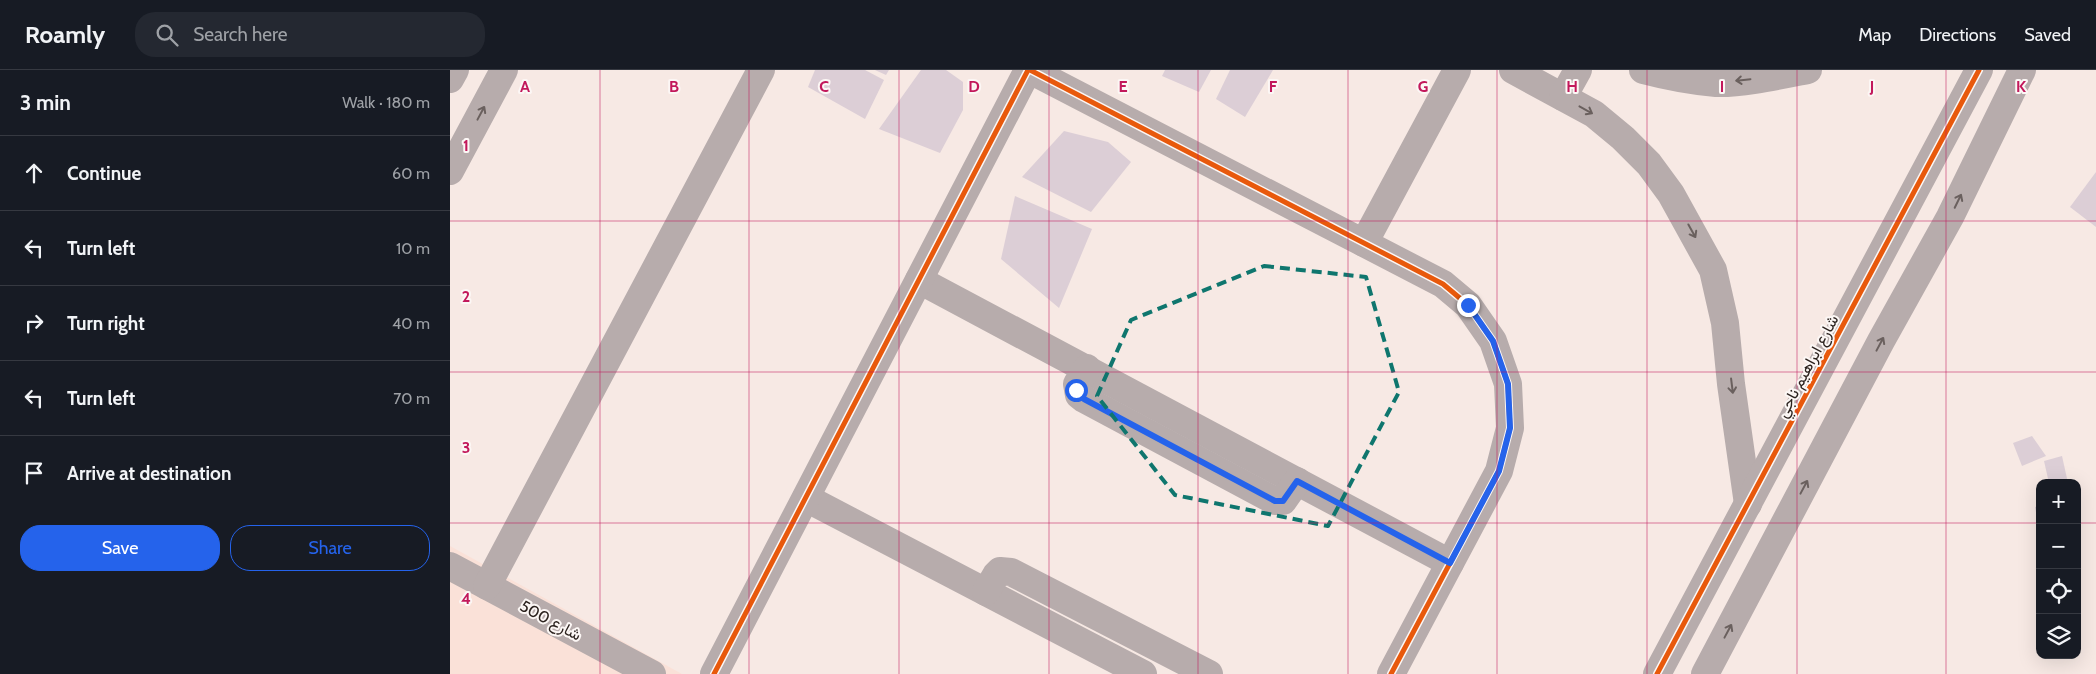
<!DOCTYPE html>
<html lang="en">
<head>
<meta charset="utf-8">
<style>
	body { margin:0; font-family:Cabin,Vazirmatn,sans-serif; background:#242831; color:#f1f3f6 }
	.controls { position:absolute; right:15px; bottom:15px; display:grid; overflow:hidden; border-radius:10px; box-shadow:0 5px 20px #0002 }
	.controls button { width:45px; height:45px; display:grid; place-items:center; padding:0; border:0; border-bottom:1px solid #363941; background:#171b24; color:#f1f3f6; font:25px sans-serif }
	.stop { position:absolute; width:15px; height:15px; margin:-11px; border:4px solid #2563eb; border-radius:50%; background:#fff }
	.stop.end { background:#2563eb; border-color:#fff; box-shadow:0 1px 5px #0008 }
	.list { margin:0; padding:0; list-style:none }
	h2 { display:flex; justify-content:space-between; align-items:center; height:65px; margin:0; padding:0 20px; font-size:21px }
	h2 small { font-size:16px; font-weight:400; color:#9ea1a6 }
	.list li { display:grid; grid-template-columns:32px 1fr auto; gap:15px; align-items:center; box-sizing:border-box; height:75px; padding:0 20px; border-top:1px solid #363941 }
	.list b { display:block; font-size:19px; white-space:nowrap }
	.list em { font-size:16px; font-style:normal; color:#9ea1a6 }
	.actions { display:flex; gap:10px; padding:15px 20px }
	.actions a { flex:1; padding:11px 0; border:1px solid #2563eb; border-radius:20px; text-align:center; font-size:18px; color:#2563eb }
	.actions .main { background:#2563eb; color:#fff }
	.icon { flex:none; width:28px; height:28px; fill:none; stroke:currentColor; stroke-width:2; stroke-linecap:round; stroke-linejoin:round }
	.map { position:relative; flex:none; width:1646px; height:604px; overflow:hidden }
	header { display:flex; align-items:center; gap:30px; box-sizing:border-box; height:70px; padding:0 25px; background:#171b24; border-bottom:1px solid #363941 }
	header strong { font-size:24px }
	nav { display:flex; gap:28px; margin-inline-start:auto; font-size:18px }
	.search { width:350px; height:45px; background:#242831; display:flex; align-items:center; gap:12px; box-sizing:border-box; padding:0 18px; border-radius:20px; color:#9ea1a6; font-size:19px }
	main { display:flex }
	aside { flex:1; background:#171b24 }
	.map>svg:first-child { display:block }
	.built { fill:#fae1d8 }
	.building { fill:#dcced6 }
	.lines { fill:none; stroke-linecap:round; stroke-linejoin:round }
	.minor { stroke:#b7acac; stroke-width:28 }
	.cycleway-casing { stroke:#fcf7f5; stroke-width:8 }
	.cycleway { stroke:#e8590c; stroke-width:5 }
	.oneway { stroke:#6a605e }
	.route { stroke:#2563eb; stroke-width:6 }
	.marked { fill:none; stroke:#0f766e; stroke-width:4; stroke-dasharray:10 6; stroke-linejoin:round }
	.grid { fill:none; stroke:#c2185b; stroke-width:1; stroke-opacity:0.55 }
	.labels { text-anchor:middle; stroke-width:4; stroke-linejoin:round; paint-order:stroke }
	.street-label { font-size:16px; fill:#2b221e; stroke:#fcf7f5 }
	.grid-label { font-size:16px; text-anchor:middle; font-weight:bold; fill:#c2185b; stroke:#fcf7f5; stroke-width:4; stroke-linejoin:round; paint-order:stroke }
</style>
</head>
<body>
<header>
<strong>Roamly</strong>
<div class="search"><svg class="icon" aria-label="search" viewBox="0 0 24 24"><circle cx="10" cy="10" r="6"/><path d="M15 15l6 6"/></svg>Search here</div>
<nav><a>Map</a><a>Directions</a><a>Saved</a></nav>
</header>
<main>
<aside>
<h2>3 min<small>Walk · 180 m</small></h2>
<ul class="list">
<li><svg class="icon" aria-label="ahead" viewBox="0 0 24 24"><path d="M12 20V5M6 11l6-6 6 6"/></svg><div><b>Continue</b></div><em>60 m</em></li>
<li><svg class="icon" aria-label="left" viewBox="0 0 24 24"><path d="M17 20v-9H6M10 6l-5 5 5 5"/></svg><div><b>Turn left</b></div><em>10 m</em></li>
<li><svg class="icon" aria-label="right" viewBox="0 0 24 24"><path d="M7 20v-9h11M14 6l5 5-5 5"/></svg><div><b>Turn right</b></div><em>40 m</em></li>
<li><svg class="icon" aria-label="left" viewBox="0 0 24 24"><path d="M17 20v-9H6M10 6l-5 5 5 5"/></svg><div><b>Turn left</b></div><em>70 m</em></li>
<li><svg class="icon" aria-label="arrive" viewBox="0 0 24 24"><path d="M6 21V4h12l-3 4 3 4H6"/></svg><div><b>Arrive at destination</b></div></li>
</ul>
<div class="actions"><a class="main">Save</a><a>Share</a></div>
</aside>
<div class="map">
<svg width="1646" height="604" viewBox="0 0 1646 604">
	<rect width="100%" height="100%" fill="#f7e9e4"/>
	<!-- built -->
	<path class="built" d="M0,476L232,604H0Z"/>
	<!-- building -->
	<g class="building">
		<path d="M365,0H415L434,10L415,49L358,17Z"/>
		<path d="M425,0H439L436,5Z"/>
		<path d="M471,0H496L513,12V40L490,83L429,59Z"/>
		<path d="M715,0H761L749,22L712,6Z"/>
		<path d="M780,0H823L795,47L766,29Z"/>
		<path d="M614,61L658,72L681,92L641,142L572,107Z"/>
		<path d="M1646,102V157L1620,137Z"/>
		<path d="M565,126L642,159L609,238L551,189Z"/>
		<path d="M1582,366L1596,386L1572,396L1563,373Z"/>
		<path d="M1612,386L1618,413H1599L1594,391Z"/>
		<path d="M1590,436V458H1589L1585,437Z"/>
	</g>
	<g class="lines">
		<!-- minor -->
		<g class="minor">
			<path d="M580,0L993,214L1018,235L1043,271L1058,314L1060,358L1049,401L941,604"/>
			<path d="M1063,0L1144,44L1173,68L1199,94L1221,124L1263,200L1275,253L1281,314L1298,434"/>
			<path d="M1193,0C1216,6 1241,11 1266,13C1292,14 1332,5 1358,0"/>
			<path d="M0,9L5,0"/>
			<path d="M1113,27L1128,0"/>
			<path d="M0,101L54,0"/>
			<path d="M914,173L1007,0"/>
			<path d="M469,210L1000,493"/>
			<path d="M637,298L627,314L629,325L634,329L825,431H833L847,411"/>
			<path d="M356,428L693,604"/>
			<path d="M0,496L202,604"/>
			<path d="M37,516L311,0"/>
			<path d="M536,522L546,505L550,501L561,502L759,604"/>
			<path d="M264,604L578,0"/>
			<path d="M1207,604L1529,0"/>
			<path d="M1255,604L1431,271L1500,147L1572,0"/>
		</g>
		<defs>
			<g id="cycleway">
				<path d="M580,0L993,214L1018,235L1043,271L1058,314L1060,358L1049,401L941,604"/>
				<path d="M264,604L578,0"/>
				<path d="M1207,604L1529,0"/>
			</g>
		</defs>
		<!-- cycleway casing -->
		<use href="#cycleway" class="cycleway-casing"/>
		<!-- cycleway -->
		<use href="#cycleway" class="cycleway"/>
	</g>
	<!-- one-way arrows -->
	<defs><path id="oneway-shaft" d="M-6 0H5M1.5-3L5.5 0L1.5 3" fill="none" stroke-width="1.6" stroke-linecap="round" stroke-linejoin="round" transform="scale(1.25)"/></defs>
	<g class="oneway">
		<use href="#oneway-shaft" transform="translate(1293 10) rotate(174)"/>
		<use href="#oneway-shaft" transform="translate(1136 40) rotate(29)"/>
		<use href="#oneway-shaft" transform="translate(31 43) rotate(-62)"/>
		<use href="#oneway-shaft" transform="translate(1508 131) rotate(-64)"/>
		<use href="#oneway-shaft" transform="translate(1242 161) rotate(61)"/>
		<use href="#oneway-shaft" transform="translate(1430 274) rotate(-62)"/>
		<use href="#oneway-shaft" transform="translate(1282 316) rotate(83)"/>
		<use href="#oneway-shaft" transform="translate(1354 417) rotate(-62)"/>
		<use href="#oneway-shaft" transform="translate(1278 561) rotate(-62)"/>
	</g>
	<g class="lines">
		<!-- route -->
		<path class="route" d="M626,320L629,325L634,329L825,431H833L847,411L1000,493L1049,401L1060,358L1058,314L1043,271L1018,235"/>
	</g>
	<!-- marked area -->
	<path class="marked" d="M814,196L916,207L949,322L878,456L725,425L647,326L681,250Z"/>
	<!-- grid -->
	<path class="grid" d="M150,0V604M299,0V604M449,0V604M599,0V604M748,0V604M898,0V604M1047,0V604M1197,0V604M1347,0V604M1496,0V604M0,151H1646M0,302H1646M0,453H1590M1627,453H1646"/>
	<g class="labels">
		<!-- street labels -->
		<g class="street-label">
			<text transform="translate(1357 296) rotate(-62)" y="6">شارع ابراهيم ناجي</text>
			<text transform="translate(101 550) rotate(28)" y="6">شارع 500</text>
		</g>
	</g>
	<g class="grid-label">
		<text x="75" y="22">A</text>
		<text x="224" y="22">B</text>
		<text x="374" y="22">C</text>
		<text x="524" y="22">D</text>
		<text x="673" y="22">E</text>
		<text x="823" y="22">F</text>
		<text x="973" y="22">G</text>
		<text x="1122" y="22">H</text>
		<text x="1272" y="22">I</text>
		<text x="1422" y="22">J</text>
		<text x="1571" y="22">K</text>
		<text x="16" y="81">1</text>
		<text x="16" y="232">2</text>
		<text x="16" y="383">3</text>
		<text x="16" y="534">4</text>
	</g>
</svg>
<div class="controls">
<button>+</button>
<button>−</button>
<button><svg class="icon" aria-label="locate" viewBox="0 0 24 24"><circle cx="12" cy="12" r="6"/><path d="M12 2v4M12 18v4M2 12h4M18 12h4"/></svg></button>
<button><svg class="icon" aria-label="layers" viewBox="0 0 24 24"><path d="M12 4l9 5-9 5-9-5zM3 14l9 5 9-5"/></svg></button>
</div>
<div class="stop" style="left:626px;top:320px"></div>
<div class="stop end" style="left:1018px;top:235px"></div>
</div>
</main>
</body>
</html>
